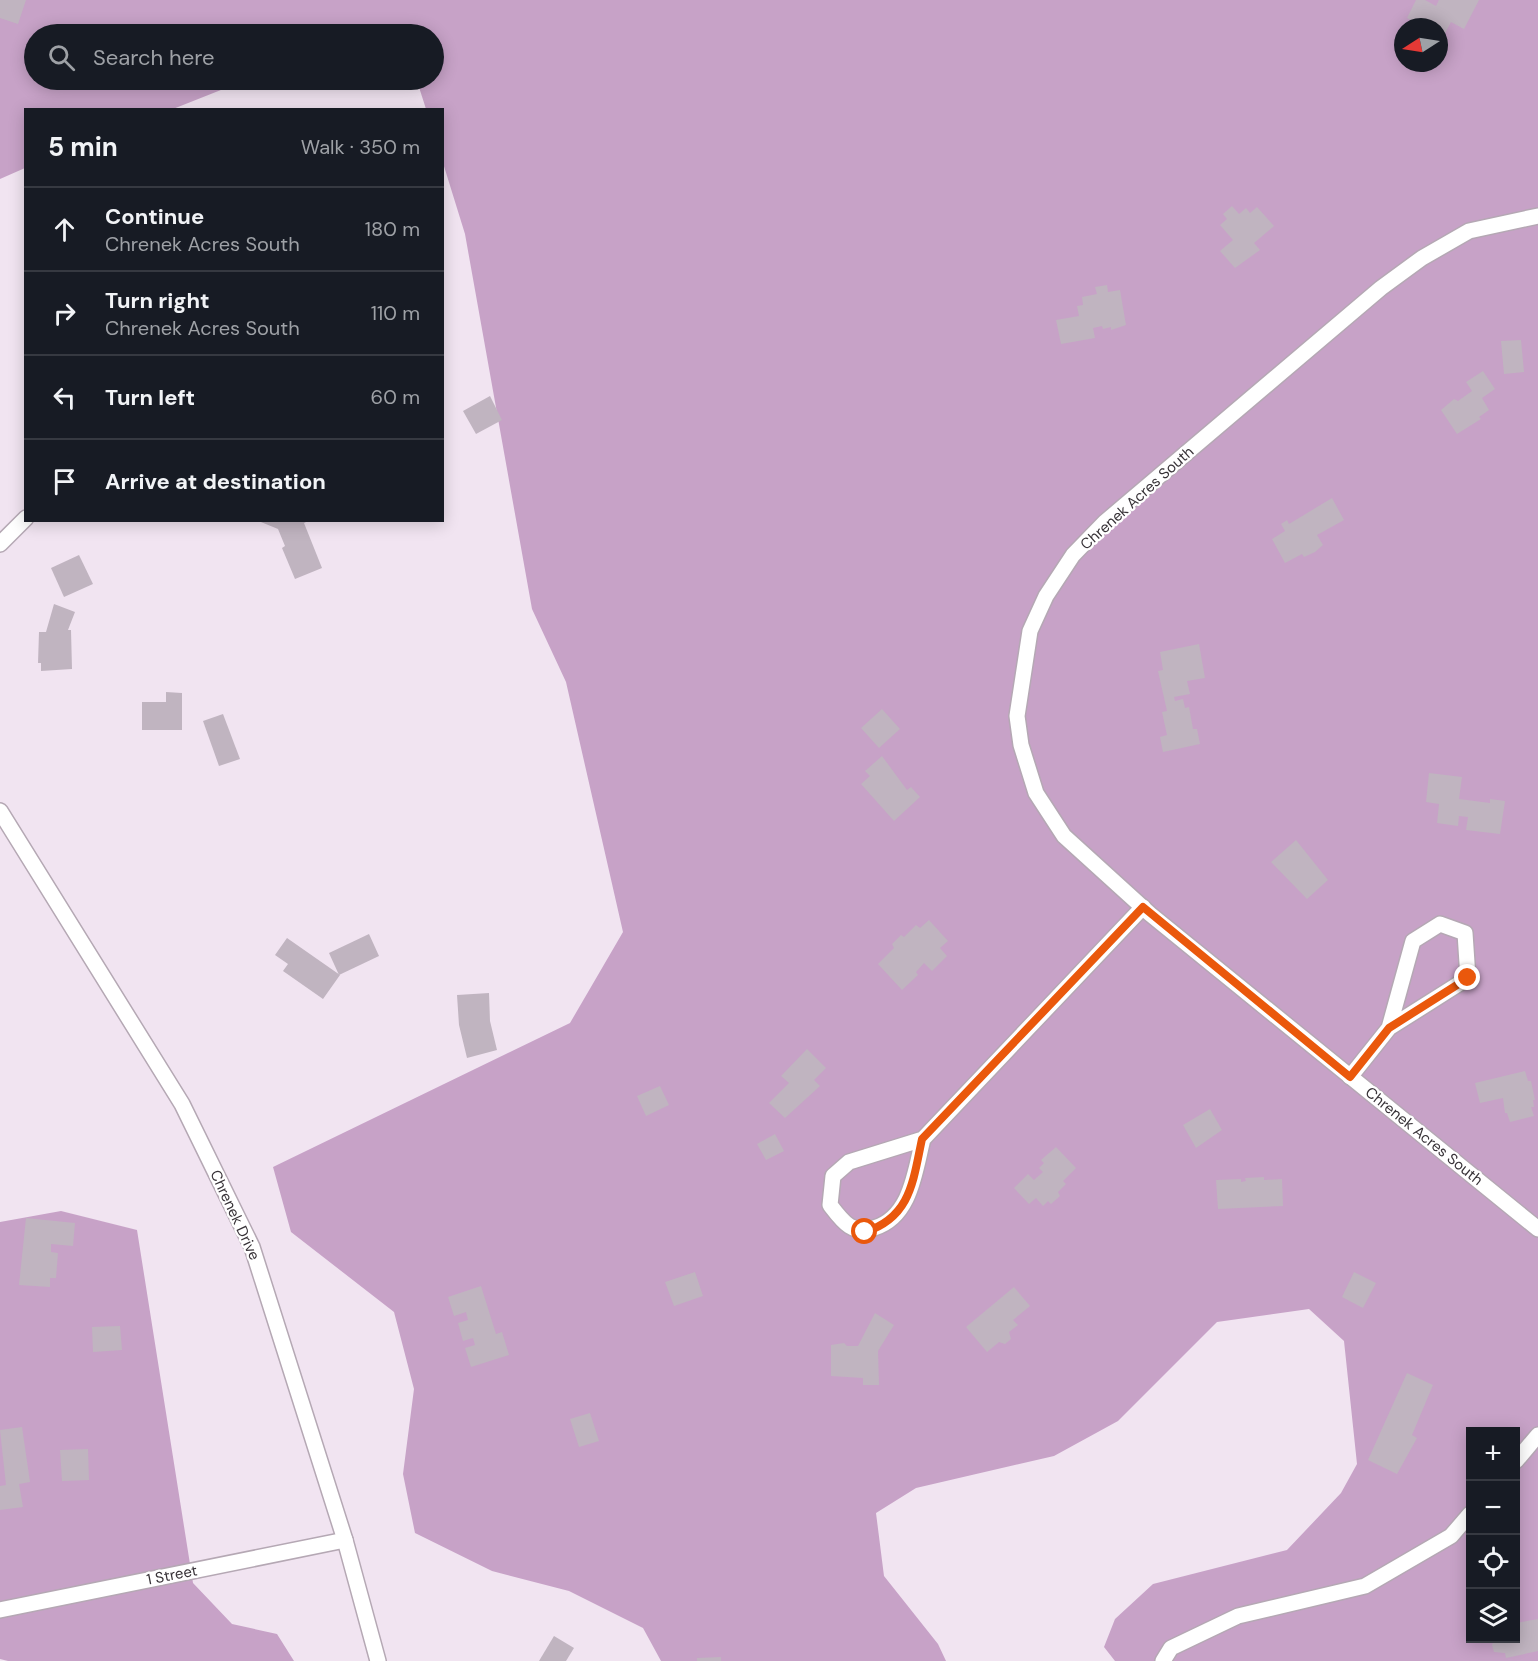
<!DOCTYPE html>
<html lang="en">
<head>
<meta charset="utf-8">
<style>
	body { margin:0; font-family:"DM Sans",sans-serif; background:#242831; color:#f1f3f6 }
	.controls { position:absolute; right:18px; bottom:18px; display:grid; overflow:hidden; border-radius:0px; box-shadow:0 3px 15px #0003 }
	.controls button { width:54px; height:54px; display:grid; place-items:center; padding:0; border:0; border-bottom:2px solid #363941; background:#171b24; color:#f1f3f6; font:30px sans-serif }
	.compass { position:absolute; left:1394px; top:18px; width:54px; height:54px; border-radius:50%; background:#171b24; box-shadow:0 3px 15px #0003; rotate:258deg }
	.stop { position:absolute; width:18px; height:18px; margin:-14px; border:4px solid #ea580c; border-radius:50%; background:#fff }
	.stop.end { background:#ea580c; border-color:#fff; box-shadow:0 2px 6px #0008 }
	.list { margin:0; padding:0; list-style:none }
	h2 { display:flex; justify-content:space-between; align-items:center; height:78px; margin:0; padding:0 24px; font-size:26px }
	h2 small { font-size:20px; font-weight:400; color:#9ea1a6 }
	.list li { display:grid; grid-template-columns:39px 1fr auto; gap:18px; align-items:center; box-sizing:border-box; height:84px; padding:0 24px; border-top:2px solid #363941 }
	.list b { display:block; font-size:22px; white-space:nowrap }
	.list p { margin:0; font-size:20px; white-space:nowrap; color:#9ea1a6 }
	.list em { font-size:20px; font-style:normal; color:#9ea1a6 }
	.icon { flex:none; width:33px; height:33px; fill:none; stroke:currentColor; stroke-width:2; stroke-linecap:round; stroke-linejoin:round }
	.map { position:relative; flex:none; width:1538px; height:1661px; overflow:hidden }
	.search { position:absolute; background:#171b24; box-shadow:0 3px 15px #0003; left:24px; top:24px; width:420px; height:66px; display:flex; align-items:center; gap:15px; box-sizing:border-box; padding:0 21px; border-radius:33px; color:#9ea1a6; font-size:22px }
	.panel { position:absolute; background:#171b24; box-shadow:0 3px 15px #0003; left:24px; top:108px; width:420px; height:414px; border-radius:0px }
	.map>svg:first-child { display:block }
	.forest { fill:#c7a2c7; fill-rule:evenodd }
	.building { fill:#c0b4c0 }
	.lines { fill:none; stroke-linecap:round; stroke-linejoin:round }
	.street-casing { stroke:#b5a8b4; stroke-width:18 }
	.street { stroke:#fff; stroke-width:15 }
	.route { stroke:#ea580c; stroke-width:8 }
	.labels { text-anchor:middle; stroke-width:4.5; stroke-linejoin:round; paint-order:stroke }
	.street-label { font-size:15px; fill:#373237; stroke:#fff }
</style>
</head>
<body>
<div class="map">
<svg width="1538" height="1661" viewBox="0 0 1538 1661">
	<rect width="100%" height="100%" fill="#f1e4f1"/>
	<!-- forest -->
	<g class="forest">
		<path d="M0,0H1538V1661H1115L1104,1647L1115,1619L1153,1584L1287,1550L1341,1493L1357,1464L1344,1341L1309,1309L1217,1322L1118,1421L1054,1456L916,1488L876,1513L884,1576L938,1644L946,1661H661L643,1628L569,1591L492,1571L415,1533L403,1474L414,1389L394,1312L291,1232L273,1167L570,1023L623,932L566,682L532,609L465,234L443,163L442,110L426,109L418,84L413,80H434V34H34V80H269L231,86L173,109L26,110L25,168L0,179ZM1403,27H1439V63H1403ZM1470,1432H1516V1638H1470Z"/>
		<path d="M61,1211L137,1230L193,1583L232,1624L277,1634L294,1661H8L0,1659V1222Z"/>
	</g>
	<!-- building -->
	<g class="building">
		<path d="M0,0H26L18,24L0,18Z"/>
		<path d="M1416,0H1425L1436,6L1439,0H1479L1464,29L1451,22L1443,37L1439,35V27H1424L1407,18Z"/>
		<path d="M1232,206L1239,214L1246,208L1250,213L1257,207L1274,226L1254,243L1260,250L1235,268L1220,251L1233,240L1220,225L1227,219L1223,214Z"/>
		<path d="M1107,285L1108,292L1120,290L1126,325L1111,330V327L1103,329L1102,326L1093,328L1095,338L1061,344L1056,320L1079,316L1077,306L1083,305L1082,297L1097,294L1095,287Z"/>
		<path d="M1521,340L1524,372L1504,374L1501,341Z"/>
		<path d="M1483,371L1495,389L1482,398L1489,410L1479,417L1481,419L1457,434L1441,410L1454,399L1458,401L1472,391L1466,382Z"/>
		<path d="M490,396L502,420L476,434L463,411Z"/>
		<path d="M1332,498L1344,520L1317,535L1323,545L1315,552L1304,557L1302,554L1285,563L1272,539L1285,531L1281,524L1287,520L1289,524Z"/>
		<path d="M256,520H310L304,523L322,568L295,579L282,548L285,546L278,529Z"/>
		<path d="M79,555L93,584L64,597L51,568Z"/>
		<path d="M54,604L75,612L68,630H71L72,669L41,671V663H38L39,632H46Z"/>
		<path d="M1199,644L1205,678L1187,681L1190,694L1174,697L1175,701L1183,699L1185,708L1189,707L1193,729H1197L1200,744L1163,752L1160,737L1167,735L1162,712L1167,711L1158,671L1163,670L1160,652Z"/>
		<path d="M166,692L182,693V730H142V702H166Z"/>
		<path d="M882,709L900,729L879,748L861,728Z"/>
		<path d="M223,714L240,759L219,766L203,721Z"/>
		<path d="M882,756L907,790L911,787L920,797L894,821L861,784L870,776L865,771Z"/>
		<path d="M1429,773L1462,777L1459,799L1490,803V799L1505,801L1500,834L1466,830L1468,817L1459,816L1458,826L1437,823L1439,804L1426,802Z"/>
		<path d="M1296,840L1328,880L1307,899L1271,862Z"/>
		<path d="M929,920L948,941L940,948L947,956L932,971L924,963L916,972L918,975L902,990L878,964L894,948L892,944L901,935L904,937L916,925L920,928Z"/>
		<path d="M369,934L379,956L339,975L329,953Z"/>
		<path d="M287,938L340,975L323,999L283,971L288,964L275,955Z"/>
		<path d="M489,993L490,1021L497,1050L467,1058L459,1025L457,995Z"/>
		<path d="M807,1049L826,1068L814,1080L820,1086L785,1118L769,1103L789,1083L781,1076Z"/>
		<path d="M1525,1071L1528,1081H1531L1535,1100H1533L1534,1107H1531L1534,1116L1510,1122L1507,1113H1505L1503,1098L1480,1103L1475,1083Z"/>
		<path d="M660,1086L669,1105L646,1116L637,1096Z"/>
		<path d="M1210,1109L1222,1130L1196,1148L1183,1125Z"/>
		<path d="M775,1134L784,1151L766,1160L757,1144Z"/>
		<path d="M1056,1147L1076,1168L1063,1181L1066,1184L1058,1192L1060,1196L1051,1204L1048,1201L1043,1206L1036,1198L1029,1204L1014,1188L1028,1174L1034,1180L1043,1172L1039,1168L1044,1163L1041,1160Z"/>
		<path d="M1264,1177V1180L1282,1179L1283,1206L1218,1209L1216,1180L1241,1179V1182L1246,1181L1245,1178Z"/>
		<path d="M26,1218L75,1223L73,1246L51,1244V1252L58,1253L56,1278H50V1287L19,1285Z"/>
		<path d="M695,1272L703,1296L674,1306L665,1282Z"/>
		<path d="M1354,1272L1376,1283L1363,1308L1342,1297Z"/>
		<path d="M481,1286L496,1334L502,1332L509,1355L471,1367L465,1348L475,1345L473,1338L463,1341L458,1323L468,1320L466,1312L454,1316L448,1297Z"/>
		<path d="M1014,1287L1030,1306L1013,1320L1018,1325L1009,1332L1011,1339L1005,1344L999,1342L987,1352L966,1327Z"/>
		<path d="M875,1313L894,1325L878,1351L879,1385H863V1378L831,1376V1345L844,1343L847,1346H858Z"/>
		<path d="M120,1326L122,1350L93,1352L92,1327Z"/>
		<path d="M1407,1373L1433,1385L1412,1435L1417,1438L1397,1474L1368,1460Z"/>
		<path d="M590,1413L599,1441L579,1447L570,1419Z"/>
		<path d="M22,1427L30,1482L19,1484L23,1507L0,1510V1486L6,1485L0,1430Z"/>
		<path d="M88,1449L89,1480L62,1481L60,1450Z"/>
		<path d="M1538,1619V1651L1506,1658L1505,1653L1494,1652L1492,1645L1495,1638H1516V1623Z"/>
		<path d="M554,1636L574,1648L566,1661H539Z"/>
		<path d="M721,1657V1661H697V1658Z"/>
	</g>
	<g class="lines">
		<defs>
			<g id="street">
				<path d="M1538,216L1469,231L1422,258L1381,288L1105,522L1073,555L1046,596L1030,631L1017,716L1021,745L1036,793L1064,836L1150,914L1538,1229"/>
				<path d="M0,544L26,518"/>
				<path d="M0,811L182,1104L252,1247L345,1540L378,1661"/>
				<path d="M1350,1077L1389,1028L1468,978L1465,933L1440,924L1413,941L1389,1028"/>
				<path d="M923,1139C915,1171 911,1217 874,1228C852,1235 843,1222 830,1205L833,1176L849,1162L923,1139L1143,907"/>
				<path d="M1516,1461L1538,1435"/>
				<path d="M0,1610L345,1540"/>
				<path d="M1163,1661L1171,1648L1238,1616L1365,1586L1451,1536L1470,1514"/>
			</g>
		</defs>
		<!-- street casing -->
		<use href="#street" class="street-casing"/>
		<!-- street -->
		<use href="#street" class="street"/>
	</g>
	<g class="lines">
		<!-- route -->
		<path class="route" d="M865,1232C911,1217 913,1181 922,1139L1143,907L1350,1077L1389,1028L1468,978"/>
	</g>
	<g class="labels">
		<!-- street labels -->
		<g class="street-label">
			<text transform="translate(1137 498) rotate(-42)" y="5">Chrenek Acres South</text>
			<text transform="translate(1424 1136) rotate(39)" y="5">Chrenek Acres South</text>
			<text transform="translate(235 1215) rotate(65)" y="5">Chrenek Drive</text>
			<text transform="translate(172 1575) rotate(-11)" y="5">1 Street</text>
		</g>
	</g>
</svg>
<div class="controls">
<button>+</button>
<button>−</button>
<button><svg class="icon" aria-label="locate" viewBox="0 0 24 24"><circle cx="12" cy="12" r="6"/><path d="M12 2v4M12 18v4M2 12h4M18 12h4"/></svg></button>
<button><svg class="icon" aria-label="layers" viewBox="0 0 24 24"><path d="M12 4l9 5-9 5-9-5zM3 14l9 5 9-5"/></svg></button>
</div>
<svg class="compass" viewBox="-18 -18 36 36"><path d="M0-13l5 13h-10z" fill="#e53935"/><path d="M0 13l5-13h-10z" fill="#9ea1a6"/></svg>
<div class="stop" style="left:865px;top:1232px"></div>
<div class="stop end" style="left:1468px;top:978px"></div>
<div class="search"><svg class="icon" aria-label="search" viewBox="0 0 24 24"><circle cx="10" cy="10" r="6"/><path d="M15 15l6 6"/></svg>Search here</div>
<section class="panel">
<h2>5 min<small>Walk · 350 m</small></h2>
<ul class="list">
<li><svg class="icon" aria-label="ahead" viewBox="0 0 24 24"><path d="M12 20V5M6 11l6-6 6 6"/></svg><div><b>Continue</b><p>Chrenek Acres South</p></div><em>180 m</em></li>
<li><svg class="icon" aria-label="right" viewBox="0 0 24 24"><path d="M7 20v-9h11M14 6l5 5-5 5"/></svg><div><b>Turn right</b><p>Chrenek Acres South</p></div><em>110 m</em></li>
<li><svg class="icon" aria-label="left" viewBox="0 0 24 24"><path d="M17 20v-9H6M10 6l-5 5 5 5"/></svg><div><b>Turn left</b></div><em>60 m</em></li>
<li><svg class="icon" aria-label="arrive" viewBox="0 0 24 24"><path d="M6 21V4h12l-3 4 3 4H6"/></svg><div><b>Arrive at destination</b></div></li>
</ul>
</section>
</div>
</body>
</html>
